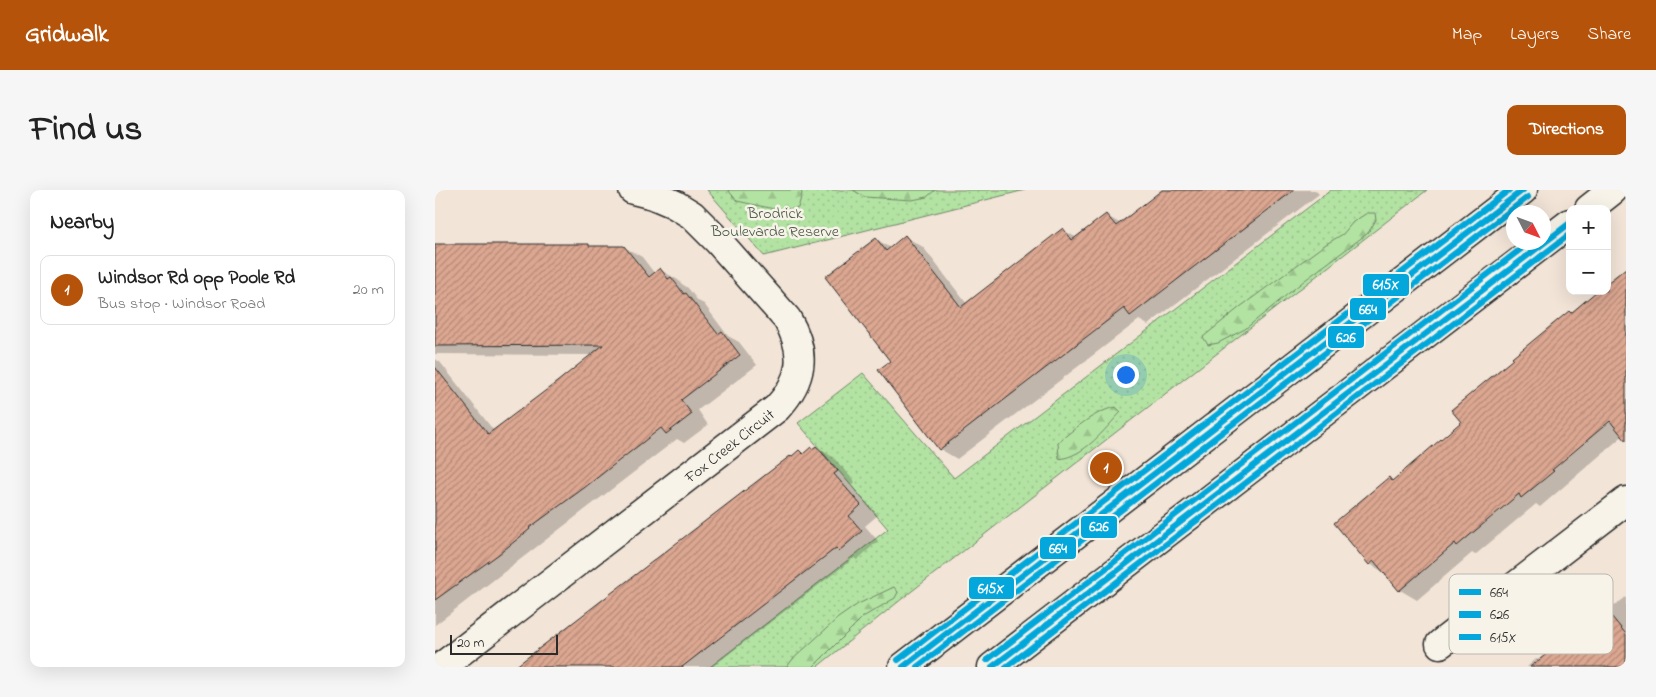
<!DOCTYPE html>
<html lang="en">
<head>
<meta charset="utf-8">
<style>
	body { margin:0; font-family:"Indie Flower",sans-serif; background:#f6f6f6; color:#222 }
	.controls { position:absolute; right:15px; top:15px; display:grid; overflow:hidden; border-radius:10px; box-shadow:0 5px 20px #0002 }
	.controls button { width:45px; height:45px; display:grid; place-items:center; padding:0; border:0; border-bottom:1px solid #e0e0e0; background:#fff; color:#222; font:25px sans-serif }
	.compass { position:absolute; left:1071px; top:15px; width:45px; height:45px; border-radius:50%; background:#fff; box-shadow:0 5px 20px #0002; rotate:132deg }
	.scale { position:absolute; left:15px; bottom:12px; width:108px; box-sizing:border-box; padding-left:5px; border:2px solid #2b2b2b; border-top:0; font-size:14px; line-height:18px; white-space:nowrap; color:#2b2b2b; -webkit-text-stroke:4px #f7f3e8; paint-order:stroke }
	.you { position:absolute; left:690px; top:184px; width:18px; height:18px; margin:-12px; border:4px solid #fff; border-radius:50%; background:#1a73e8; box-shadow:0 0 0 8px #1a73e833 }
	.badge { display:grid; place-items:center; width:32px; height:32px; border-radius:50%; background:#b45309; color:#fff; font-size:16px; font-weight:700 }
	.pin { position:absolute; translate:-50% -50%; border:2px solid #fff; box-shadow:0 1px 5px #0006 }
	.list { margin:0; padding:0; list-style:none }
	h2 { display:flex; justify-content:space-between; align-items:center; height:65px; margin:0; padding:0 20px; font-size:21px }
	h2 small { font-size:16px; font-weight:400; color:#767676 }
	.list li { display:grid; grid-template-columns:32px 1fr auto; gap:15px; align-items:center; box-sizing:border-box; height:70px; margin:0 10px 10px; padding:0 10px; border:1px solid #e0e0e0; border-radius:10px }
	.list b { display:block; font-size:19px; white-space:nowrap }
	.list p { margin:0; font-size:16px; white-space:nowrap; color:#767676 }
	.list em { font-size:16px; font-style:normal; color:#767676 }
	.map { position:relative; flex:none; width:1191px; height:477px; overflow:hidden; border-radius:10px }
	header { display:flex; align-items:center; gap:30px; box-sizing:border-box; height:70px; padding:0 25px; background:#b45309; color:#fff }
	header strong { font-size:24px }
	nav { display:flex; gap:28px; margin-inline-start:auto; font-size:18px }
	.intro { display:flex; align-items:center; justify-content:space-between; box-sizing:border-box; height:120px; padding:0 30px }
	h1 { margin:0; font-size:35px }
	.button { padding:12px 22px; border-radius:10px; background:#b45309; color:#fff; font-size:18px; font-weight:700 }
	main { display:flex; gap:30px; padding:0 30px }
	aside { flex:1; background:#fff; border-radius:10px; box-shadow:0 5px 20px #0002 }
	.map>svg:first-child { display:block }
	.green { fill:url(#green-dots); stroke:#6f8767 }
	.forest { fill:url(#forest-firs); stroke:#6f8767 }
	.shadow { fill:#0003 }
	.building { fill:url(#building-hatch); stroke:#2b2b2b }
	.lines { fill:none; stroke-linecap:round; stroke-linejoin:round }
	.minor-casing { stroke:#2b2b2b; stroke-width:31 }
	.major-casing { stroke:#2b2b2b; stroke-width:31 }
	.minor { stroke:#f7f3e8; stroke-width:28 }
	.major { stroke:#f7f3e8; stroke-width:28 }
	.bus-1-casing { stroke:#f7f3e8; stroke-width:10 }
	.bus-2-casing { stroke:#f7f3e8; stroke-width:10 }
	.bus-3-casing { stroke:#f7f3e8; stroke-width:10 }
	.bus-1 { stroke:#04a7db; stroke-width:6 }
	.bus-2 { stroke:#04a7db; stroke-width:6 }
	.bus-3 { stroke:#04a7db; stroke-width:6 }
	.labels { text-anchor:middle; stroke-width:5; stroke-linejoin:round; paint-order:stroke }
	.park-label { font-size:16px; fill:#4d5949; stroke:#f7f3e8 }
	.street-label { font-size:16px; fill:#2b2b2b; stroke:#f7f3e8 }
	.key { fill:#f7f3e8; stroke:#bab7af; stroke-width:1 }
	.key-label { font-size:14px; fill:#2b2b2b }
	.line-badge { stroke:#f7f3e8; stroke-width:2 }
	.badge-label { font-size:14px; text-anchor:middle; font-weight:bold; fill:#fff }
</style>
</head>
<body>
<header>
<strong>Gridwalk</strong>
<nav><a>Map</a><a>Layers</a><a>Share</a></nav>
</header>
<div class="intro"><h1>Find us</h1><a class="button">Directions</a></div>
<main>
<aside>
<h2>Nearby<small></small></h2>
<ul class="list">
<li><span class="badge">1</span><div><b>Windsor Rd opp Poole Rd</b><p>Bus stop · Windsor Road</p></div><em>20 m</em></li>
</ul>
</aside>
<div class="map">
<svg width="1191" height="477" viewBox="0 0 1191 477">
	<defs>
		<pattern id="green-dots" width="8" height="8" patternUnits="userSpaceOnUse" patternTransform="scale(1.25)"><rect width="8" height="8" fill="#b3e3a3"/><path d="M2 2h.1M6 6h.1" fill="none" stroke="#9ac38c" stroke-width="1.8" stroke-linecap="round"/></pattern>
		<pattern id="forest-firs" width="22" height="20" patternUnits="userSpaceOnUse" patternTransform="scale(1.25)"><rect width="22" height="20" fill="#b3e3a3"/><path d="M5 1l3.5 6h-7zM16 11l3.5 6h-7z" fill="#9ac38c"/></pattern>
		<pattern id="building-hatch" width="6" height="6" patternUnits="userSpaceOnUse" patternTransform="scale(1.25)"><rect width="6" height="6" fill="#dca791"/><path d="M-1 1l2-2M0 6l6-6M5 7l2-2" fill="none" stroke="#b38877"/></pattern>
	</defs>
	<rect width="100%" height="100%" fill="#f2e4d7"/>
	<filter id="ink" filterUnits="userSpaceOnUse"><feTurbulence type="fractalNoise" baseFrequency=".02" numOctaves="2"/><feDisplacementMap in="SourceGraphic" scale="10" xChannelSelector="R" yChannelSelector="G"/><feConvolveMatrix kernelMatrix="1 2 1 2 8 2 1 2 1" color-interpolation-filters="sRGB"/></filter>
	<g filter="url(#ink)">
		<!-- green -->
		<g class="green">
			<path d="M272,0H590L329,66Z"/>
			<path d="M896,0H992L468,408L382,477H275L453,339L363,233L428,183L519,288Z"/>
		</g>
		<!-- forest -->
		<g class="forest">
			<path d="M293,0H366L367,4L363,18L344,20L302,11Z"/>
			<path d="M418,0H500L492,7L477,10L430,7Z"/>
			<path d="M932,23H940L941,30L933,43L870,90L810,139L783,153L773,155L768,147L805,117L888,56L908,44L918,32Z"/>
			<path d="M681,217L686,222C669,240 650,266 624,269L623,252C640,239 659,221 681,217Z"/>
			<path d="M459,397L463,402L460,408L428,427L378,477H352L357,470L403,428L423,414Z"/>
		</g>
		<!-- shadow -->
		<g class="shadow">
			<path d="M737,0H880L884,4L713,135L704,130L522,269L505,259L457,171L441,49L456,58L471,47L488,57L532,114L628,40L642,48L672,26L686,34Z"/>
			<path d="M153,55L157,57H189L207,67L220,84L226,80L243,90L247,94L253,98L263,111L269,114L293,146L304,152L322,175L263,220L273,235L249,253L242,249L0,435V169L5,172L59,241L159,165L0,164V56Z"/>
			<path d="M1191,78V243L1105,317L1101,314L1040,365L1037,363L982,410L965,400L952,384L935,374L901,333L954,289L958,291L1028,232L1137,124L1172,101Z"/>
			<path d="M381,257L398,267L420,292L416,295L443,325L430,336L443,351L422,370L419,368L277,477H80L355,267L357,268L364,261L369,264L376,258L378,259Z"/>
			<path d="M1191,407V477H1092L1101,469L1105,471L1144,439L1147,441Z"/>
		</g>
		<!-- building -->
		<g class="building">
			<path d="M727,0H859L695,126L689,118L504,260L443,180L455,171L390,87L441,48L451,61L470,45L526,117L628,38L637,50L671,24L681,36Z"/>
			<path d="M0,54H154V56H189L214,87L225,78L233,89L236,87L249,104L251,103L283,144L287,141L305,165L246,210L257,224L231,244L226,238L149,298L94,338L95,339L64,364L0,410V177L53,244L122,192L168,155L0,156Z"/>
			<path d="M1191,78V251L1175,231L1117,280L1119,281L1086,308L1084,304L1022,356L1020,353L964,401L939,371L934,375L899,333L954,287L957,291L1026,232L1016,220L1078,169L1077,168L1134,121L1136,123L1162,101H1172V93Z"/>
			<path d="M381,256L403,281L399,284L426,315L414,326L427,341L404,361L401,358L247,477H80L355,266L356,267L364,260L368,264L376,257L377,259Z"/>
			<path d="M1171,420L1191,444V477H1095L1144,438L1146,441Z"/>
		</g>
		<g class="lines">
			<defs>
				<g id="minor">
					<path d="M1005,454L1191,311"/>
					<path d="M6,477L342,218C368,190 372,163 352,129L283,51L257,25L239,14L218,5L198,0"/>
				</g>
				<g id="major">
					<path d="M1154,19L1178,0"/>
					<path d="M468,477L1088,0"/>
					<path d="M557,477L1135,33"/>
				</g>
			</defs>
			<!-- minor casing -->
			<use href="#minor" class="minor-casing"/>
			<!-- major casing -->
			<use href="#major" class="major-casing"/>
			<!-- minor -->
			<use href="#minor" class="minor"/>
			<!-- major -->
			<use href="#major" class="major"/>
			<defs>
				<g id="bus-1">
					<path d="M468,477L1088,0"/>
					<path d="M557,477L1135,33"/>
				</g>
				<g id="bus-2">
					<path d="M482,477L1093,7"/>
					<path d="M571,477L1135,44"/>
				</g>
				<g id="bus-3">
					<path d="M463,470L1074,0"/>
					<path d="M552,470L1095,52"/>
				</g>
			</defs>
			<!-- bus-1 casing -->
			<use href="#bus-1" class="bus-1-casing"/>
			<!-- bus-2 casing -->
			<use href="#bus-2" class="bus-2-casing"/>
			<!-- bus-3 casing -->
			<use href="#bus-3" class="bus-3-casing"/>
			<!-- bus-1 -->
			<use href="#bus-1" class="bus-1"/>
			<!-- bus-2 -->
			<use href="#bus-2" class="bus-2"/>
			<!-- bus-3 -->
			<use href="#bus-3" class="bus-3"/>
		</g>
	</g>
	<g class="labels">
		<!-- park labels -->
		<g class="park-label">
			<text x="340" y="28">Brodrick<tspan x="340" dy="18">Boulevarde Reserve</tspan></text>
		</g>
		<!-- street labels -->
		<g class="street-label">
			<text transform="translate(294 255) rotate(-38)" y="6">Fox Creek Circuit</text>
		</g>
	</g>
	<!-- legend -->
	<rect x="1014" y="384" width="164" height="80" rx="8" class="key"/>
	<rect x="1024" y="399" width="22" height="6" fill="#04a7db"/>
	<rect x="1024" y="421" width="22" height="7" fill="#04a7db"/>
	<rect x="1024" y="444" width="22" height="6" fill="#04a7db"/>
	<g class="key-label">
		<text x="1055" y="407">664</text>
		<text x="1055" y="429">626</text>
		<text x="1055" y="452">615X</text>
	</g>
	<g class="line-badge">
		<rect x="927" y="83" width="48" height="24" rx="5" fill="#04a7db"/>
		<rect x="914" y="107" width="38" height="24" rx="5" fill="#04a7db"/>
		<rect x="892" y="135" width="38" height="24" rx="5" fill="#04a7db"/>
		<rect x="645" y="325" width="38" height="24" rx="5" fill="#04a7db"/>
		<rect x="604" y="346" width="38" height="24" rx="5" fill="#04a7db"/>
		<rect x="533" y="386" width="47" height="24" rx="5" fill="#04a7db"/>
	</g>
	<g class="badge-label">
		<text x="951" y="99">615X</text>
		<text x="933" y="124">664</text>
		<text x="911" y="152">626</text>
		<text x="664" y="341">626</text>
		<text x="623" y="363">664</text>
		<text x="556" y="403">615X</text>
	</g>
</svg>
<div class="controls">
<button>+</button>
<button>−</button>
</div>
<svg class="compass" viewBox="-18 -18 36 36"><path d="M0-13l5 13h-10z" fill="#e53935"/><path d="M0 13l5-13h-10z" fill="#767676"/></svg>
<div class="scale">20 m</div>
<div class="you"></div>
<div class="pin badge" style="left:671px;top:278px">1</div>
</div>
</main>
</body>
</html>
